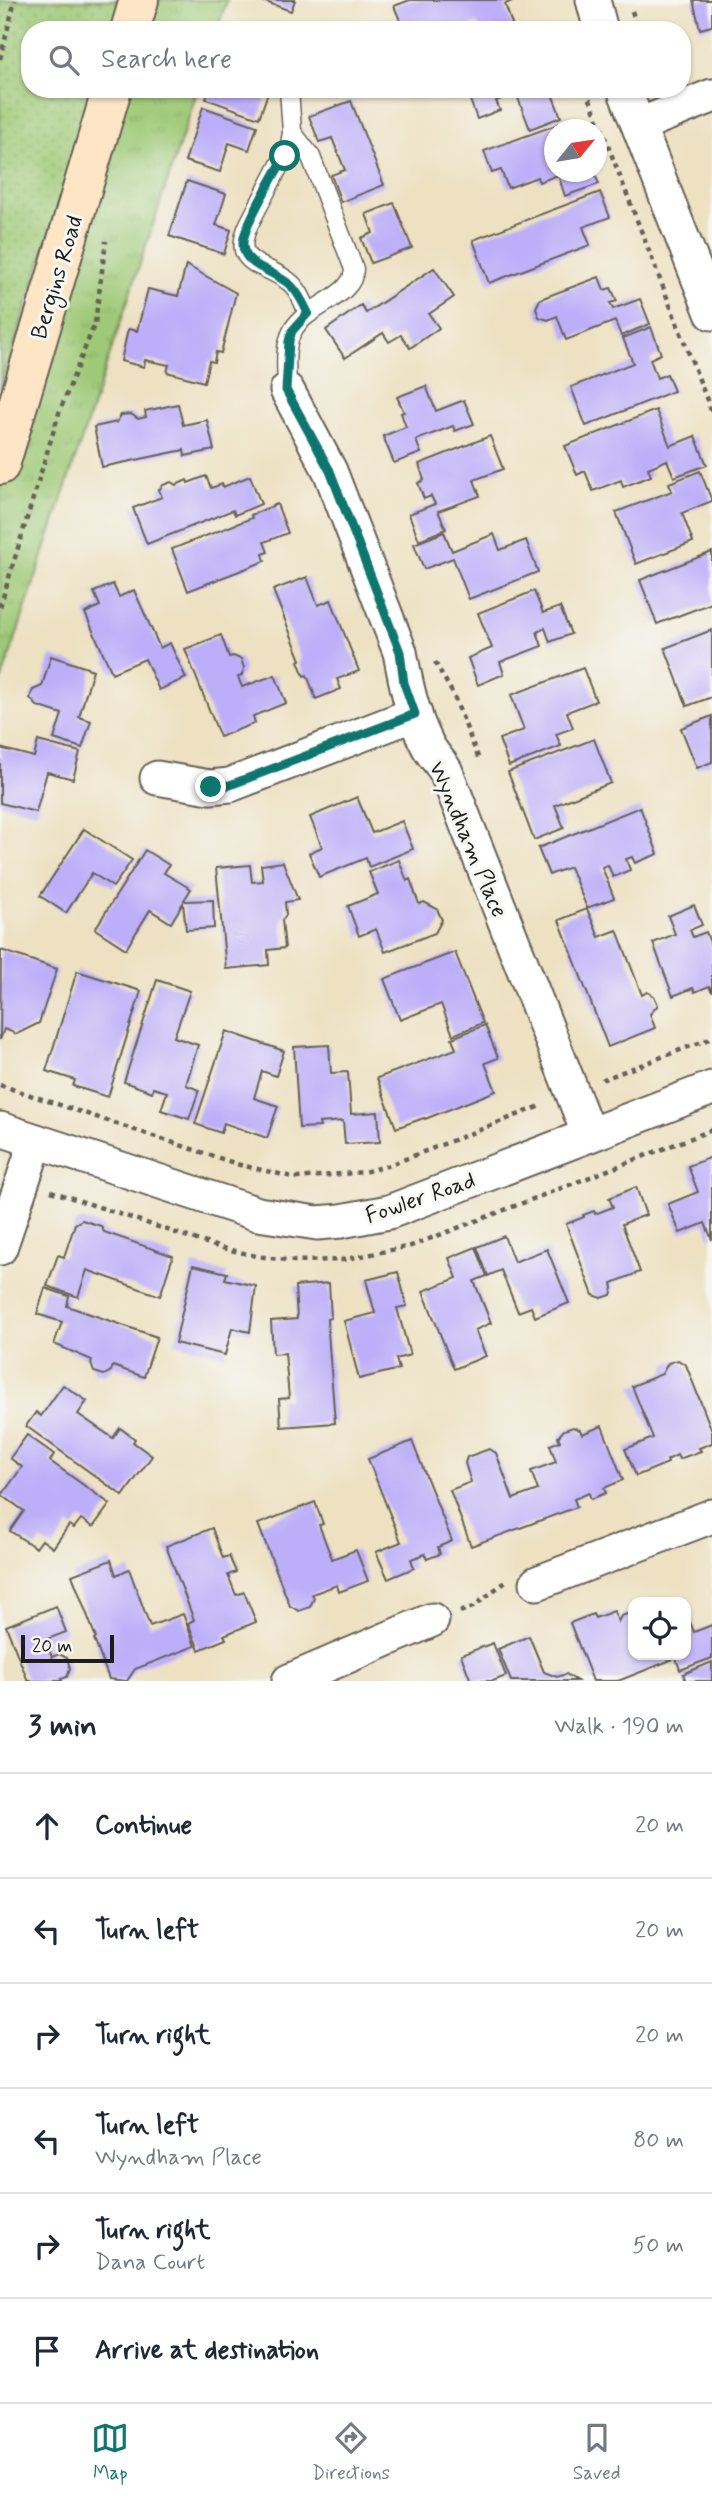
<!DOCTYPE html>
<html lang="en">
<head>
<meta charset="utf-8">
<style>
	body { margin:0; font-family:Mynerve,sans-serif; background:#f6f6f7; color:#1f2937 }
	.controls { position:absolute; right:21px; bottom:21px; display:grid; overflow:hidden; border-radius:14px; box-shadow:0 2px 5px #0004 }
	.controls button { width:63px; height:63px; display:grid; place-items:center; padding:0; border:0; border-bottom:2px solid #e0e1e3; background:#fff; color:#1f2937; font:35px sans-serif }
	.compass { position:absolute; left:544px; top:119px; width:63px; height:63px; border-radius:50%; background:#fff; box-shadow:0 2px 5px #0004; rotate:60deg }
	.scale { position:absolute; left:21px; bottom:18px; width:93px; box-sizing:border-box; padding-left:7px; border:4px solid #1c1c1c; border-top:0; font-size:19px; line-height:24px; white-space:nowrap; color:#1c1c1c; -webkit-text-stroke:5px #f6f6f2; paint-order:stroke }
	.stop { position:absolute; width:21px; height:21px; margin:-16px; border:5px solid #0f766e; border-radius:50%; background:#fff }
	.stop.end { background:#0f766e; border-color:#fff; box-shadow:0 2px 7px #0008 }
	.list { margin:0; padding:0; list-style:none }
	h2 { display:flex; justify-content:space-between; align-items:center; height:91px; margin:0; padding:0 28px; font-size:30px }
	h2 small { font-size:23px; font-weight:400; color:#747a83 }
	.list li { display:grid; grid-template-columns:46px 1fr auto; gap:21px; align-items:center; box-sizing:border-box; height:105px; padding:0 28px; border-top:2px solid #e0e1e3 }
	.list b { display:block; font-size:26px; white-space:nowrap }
	.list p { margin:0; font-size:23px; white-space:nowrap; color:#747a83 }
	.list em { font-size:23px; font-style:normal; color:#747a83 }
	.icon { flex:none; width:38px; height:38px; fill:none; stroke:currentColor; stroke-width:2; stroke-linecap:round; stroke-linejoin:round }
	.map { position:relative; flex:none; width:712px; height:1681px; overflow:hidden }
	.search { position:absolute; background:#fff; box-shadow:0 2px 5px #0004; left:21px; right:21px; top:21px; height:77px; display:flex; align-items:center; gap:18px; box-sizing:border-box; padding:0 24px; border-radius:28px; color:#747a83; font-size:26px }
	.sheet { height:721px; background:#fff }
	nav { display:flex; justify-content:space-around; align-items:center; box-sizing:border-box; height:98px; border-top:2px solid #e0e1e3; background:#fff; font-size:19px; color:#747a83 }
	nav a { display:grid; justify-items:center; gap:4px }
	nav .on { color:#0f766e }
	.map>svg:first-child { display:block }
	.grass { fill:url(#grass-dots); stroke:#5d7249; stroke-width:2 }
	.park { fill:url(#park-tufts); stroke:#5d7249; stroke-width:2 }
	.building { fill:#bdaef9 }
	.lines { fill:none; stroke-linecap:round; stroke-linejoin:round }
	.service-casing { stroke:#656156; stroke-width:21 }
	.minor-casing { stroke:#656156; stroke-width:37 }
	.secondary-casing { stroke:#656156; stroke-width:42 }
	.path { stroke:#656156; stroke-width:4.5; stroke-dasharray:5 5; stroke-linecap:butt }
	.service { stroke:#fff; stroke-width:18 }
	.minor { stroke:#fff; stroke-width:33 }
	.secondary { stroke:#fde5c5; stroke-width:38 }
	.route { stroke:#0f766e; stroke-width:9 }
	.labels { text-anchor:middle; stroke-width:6; stroke-linejoin:round; paint-order:stroke }
	.street-label { font-size:23px; fill:#1c1c1c; stroke:#f6f6f2 }
</style>
</head>
<body>
<div class="map">
<svg width="712" height="1681" viewBox="0 0 712 1681">
	<defs>
		<pattern id="grass-dots" width="8" height="8" patternUnits="userSpaceOnUse" patternTransform="scale(1.75)"><rect width="8" height="8" fill="#9ec976"/><path d="M2 2h.1M6 6h.1" fill="none" stroke="#88ac66" stroke-width="1.8" stroke-linecap="round"/></pattern>
		<pattern id="park-tufts" width="24" height="20" patternUnits="userSpaceOnUse" patternTransform="scale(1.75)"><rect width="24" height="20" fill="#9ec976"/><path d="M3 7l-1-3M5 7V3M7 7l1-3M15 17l-1-3M17 17v-4M19 17l1-3" fill="none" stroke="#88ac66"/></pattern>
	</defs>
	<rect width="100%" height="100%" fill="#f6f6f2"/>
	<filter id="ink" filterUnits="userSpaceOnUse"><feTurbulence type="fractalNoise" baseFrequency=".0143" numOctaves="2"/><feDisplacementMap in="SourceGraphic" scale="14" xChannelSelector="R" yChannelSelector="G"/><feConvolveMatrix kernelMatrix="1 2 1 2 8 2 1 2 1" color-interpolation-filters="sRGB"/></filter>
	<filter id="wash" filterUnits="userSpaceOnUse"><feTurbulence type="fractalNoise" baseFrequency=".00686" numOctaves="4" result="noise"/><feDisplacementMap in="SourceGraphic" scale="28" xChannelSelector="R" yChannelSelector="G"/><feGaussianBlur stdDeviation="1.57" result="paint"/><feColorMatrix in="noise" values="0 0 0 0 0 0 0 0 0 0 0 0 0 0 0 0 0 1.4 0 .05"/><feComposite in="paint" operator="in"/></filter>
	<g filter="url(#wash)">
		<rect width="100%" height="100%" fill="#ede1c2"/>
		<!-- grass -->
		<path class="grass" d="M0,0H125L115,30H30V89H96L0,389Z"/>
		<!-- park -->
		<g class="park">
			<path d="M138,0H227L217,30H129Z"/>
			<path d="M110,89H198L0,685V434Z"/>
		</g>
		<g id="blocks">
			<!-- building -->
			<g class="building">
				<path d="M260,0H295L291,11Z"/>
				<path d="M410,0H515L505,4L514,30H480L477,23L460,30H404L394,6Z"/>
				<path d="M693,0H712V26L700,29Z"/>
				<path d="M209,89H258L268,93L259,118L206,99Z"/>
				<path d="M466,89H550L561,117L530,129L516,93L496,101L500,110L477,119Z"/>
				<path d="M351,101L384,185L341,202L331,175L345,170L332,138L319,142L309,116Z"/>
				<path d="M203,107L257,126L249,150L229,143L220,172L185,161Z"/>
				<path d="M567,121L570,130H554V172H594L599,184L565,196L558,175L539,182L537,177L508,188L501,170L492,173L484,151Z"/>
				<path d="M187,181L226,194L216,225L231,230L224,254L169,236Z"/>
				<path d="M600,192L610,217L583,227L590,245L489,283L473,240Z"/>
				<path d="M394,203L412,248L371,263L361,238L373,233L366,214Z"/>
				<path d="M186,265L236,293L221,353L216,352L214,362L209,361L204,382L167,372L169,365L145,360L144,367L121,361L128,329L137,331L148,289L178,296Z"/>
				<path d="M434,268L454,297L429,314L439,328L410,348L401,335L389,342L383,333L345,358L326,330L361,305L366,313Z"/>
				<path d="M599,277L604,290L611,288L617,301L610,303L613,309L640,299L650,324L621,336L615,321L566,340L557,316L548,320L539,317L536,308L540,299Z"/>
				<path d="M651,327L661,354L650,359L657,378L667,374L674,391L586,426L571,387L633,363L623,338Z"/>
				<path d="M426,386L436,411L464,400L474,424L455,431L453,426L416,440L421,453L394,463L383,436L406,427L401,413L404,412L397,397Z"/>
				<path d="M178,404L183,425L207,420L214,450L185,456L184,450L102,467L94,427L117,422L121,415L131,414L138,419L146,417L145,411Z"/>
				<path d="M656,410L670,446L695,436L707,465L674,477L667,460L648,468L651,476L623,487L621,480L593,491L585,471L577,475L565,446Z"/>
				<path d="M490,436L503,469L474,480L480,496L438,511L446,529L419,540L409,514L435,504L431,496L424,499L418,483L424,480L419,464Z"/>
				<path d="M700,471L712,501L682,513L693,542L636,564L616,512L672,491L669,483Z"/>
				<path d="M206,476L211,488L222,484L223,487L250,476L261,504L235,515L233,510L147,544L133,508L162,497L159,490L163,485L171,482L176,485L187,480L188,483Z"/>
				<path d="M277,504L288,533L264,542L268,552L263,554L265,561L188,591L172,549L252,518L251,515Z"/>
				<path d="M444,532L452,551L494,534L500,550L526,540L538,572L469,599L453,558L424,569L414,544Z"/>
				<path d="M712,552V603L657,624L640,580Z"/>
				<path d="M307,577L318,605L331,600L359,671L337,679L341,689L316,699L307,675L304,676L298,661L301,660L273,590Z"/>
				<path d="M113,584L119,597L134,590L160,648L170,643L186,678L159,690L145,659L112,673L85,613L100,606L94,592Z"/>
				<path d="M534,591L543,613L560,607L571,634L550,642L545,628L537,632L542,646L500,662L504,674L478,685L468,658L492,648L478,613Z"/>
				<path d="M712,630V697L687,706L665,648Z"/>
				<path d="M221,635L229,657L233,656L241,659L244,668L242,675L238,677L242,687L275,675L286,703L253,716L255,723L220,737L185,649Z"/>
				<path d="M51,656L93,670L79,717L91,721L82,748L54,739L62,714L37,706L30,698L33,690L42,686Z"/>
				<path d="M583,668L596,701L567,712L573,728L556,734L561,746L509,766L499,739L524,730L511,695Z"/>
				<path d="M712,716V762L697,768L681,728Z"/>
				<path d="M594,739L611,783L555,805L564,828L534,840L508,772Z"/>
				<path d="M38,741L80,752L73,779L47,772L36,812L0,803V748L34,757Z"/>
				<path d="M357,797L372,833L402,821L413,849L369,867L366,858L319,877L309,853L322,847L310,817Z"/>
				<path d="M640,807L658,854L635,863L632,857L626,859L630,870L613,877L608,865L602,867L614,898L587,908L570,867L549,875L538,848Z"/>
				<path d="M84,829L132,860L113,887L92,873L66,913L40,896Z"/>
				<path d="M145,850L169,865L164,873L191,889L184,900L186,901L213,900L214,928L186,930L183,903L171,923L150,910L126,949L95,929Z"/>
				<path d="M399,860L407,881L410,879L419,904L424,902L437,909L442,920L435,933L385,952L376,929L359,936L348,906L378,894L369,872Z"/>
				<path d="M283,862L298,900L285,902L286,915L282,920L285,948L268,950L269,965L226,969L216,868L250,865L252,882L263,881L261,865Z"/>
				<path d="M694,905L702,925L690,930L693,937L706,932L712,948V992L709,986L695,992L693,988L673,996L653,943L675,934L668,916Z"/>
				<path d="M587,909L599,937L617,930L642,995L647,992L654,996L658,1005L650,1014L655,1028L608,1047L559,920Z"/>
				<path d="M1,950L57,969L39,1023L17,1034L4,1029L0,1040Z"/>
				<path d="M455,952L483,1023L453,1035L441,1004L400,1020L384,979Z"/>
				<path d="M77,971L141,991L108,1097L73,1086L75,1080L46,1071Z"/>
				<path d="M157,980L190,991L174,1037L198,1045L186,1085L199,1090L189,1119L161,1110L167,1092L153,1088L152,1092L124,1082Z"/>
				<path d="M485,1025L498,1058L485,1063L496,1091L425,1119L424,1118L396,1128L377,1078L456,1049L452,1038Z"/>
				<path d="M226,1031L284,1051L276,1076L262,1071L254,1098L278,1106L267,1138L224,1123L221,1133L195,1124Z"/>
				<path d="M329,1045L331,1073L348,1072L351,1114L378,1112L380,1142L345,1144L343,1121L319,1123L320,1127L299,1128L294,1047Z"/>
				<path d="M712,1157V1240L705,1223L680,1233L668,1204L698,1192L688,1166Z"/>
				<path d="M636,1187L646,1215L622,1224L640,1272L612,1283L613,1288L611,1295L602,1298L593,1295L566,1224L584,1217L583,1215L594,1211L595,1214L613,1207L609,1198Z"/>
				<path d="M82,1220L101,1226L104,1232L173,1256L160,1296L87,1270L78,1297L47,1286L58,1255L64,1257L75,1224Z"/>
				<path d="M504,1236L514,1262L547,1249L569,1303L535,1317L531,1307L518,1312L501,1270L488,1276L477,1247Z"/>
				<path d="M476,1247L487,1276L474,1281L491,1323L475,1330L486,1356L454,1369L423,1291L457,1278L449,1258Z"/>
				<path d="M193,1265L227,1273L225,1279L256,1286L250,1332L232,1328L225,1355L175,1343Z"/>
				<path d="M398,1272L407,1306L397,1308L410,1355L396,1359L399,1369L359,1379L344,1321L375,1313L366,1280Z"/>
				<path d="M329,1283L331,1318L327,1319L335,1423L281,1427L279,1399L289,1398L285,1353L273,1354L271,1321L297,1319L295,1286Z"/>
				<path d="M45,1288L69,1296L67,1306L157,1337L144,1377L113,1366L111,1371L104,1375L94,1372L91,1364L92,1360L54,1344L62,1322L37,1314Z"/>
				<path d="M678,1360L686,1365L712,1431V1443L699,1448L701,1451L679,1459L677,1455L667,1460L668,1463L636,1476L625,1449L653,1438L632,1386L662,1374L668,1363Z"/>
				<path d="M63,1385L87,1401L78,1414L113,1438L120,1428L135,1439L133,1442L152,1456L123,1496L26,1426L36,1412L41,1416Z"/>
				<path d="M602,1426L623,1480L604,1488L606,1493L591,1499L589,1493L574,1499L577,1507L471,1546L450,1490L471,1482L465,1463L467,1457L489,1449L496,1453L513,1499L538,1490L531,1471L556,1462L550,1445L560,1441L558,1437L564,1430L573,1427L580,1430L582,1434Z"/>
				<path d="M27,1435L54,1454L50,1461L110,1504L93,1527L81,1519L74,1528L69,1525L53,1548L42,1540L36,1548L10,1531L24,1511L2,1495L22,1467L10,1458Z"/>
				<path d="M412,1441L452,1541L438,1547L440,1554L427,1559L425,1554L411,1559L414,1568L388,1579L376,1552L401,1542L368,1459Z"/>
				<path d="M315,1502L323,1524L319,1525L332,1559L356,1550L368,1581L339,1592L337,1585L312,1594L314,1598L310,1607L299,1611L290,1606L258,1524Z"/>
				<path d="M212,1528L223,1558L229,1556L236,1572L228,1575L236,1595L244,1592L256,1622L224,1635L226,1639L199,1650L188,1623L194,1620L166,1546Z"/>
				<path d="M111,1560L116,1575L129,1569L150,1626L183,1614L195,1646L135,1669L127,1681L109,1679L94,1639L96,1638L72,1575Z"/>
				<path d="M56,1606L66,1632L45,1640L52,1657L59,1654L67,1658L70,1668L67,1677L61,1679L62,1681H28L6,1626Z"/>
				<path d="M614,1611L618,1622L621,1616L630,1613L633,1615V1655H686V1612L694,1632L712,1625V1658L680,1670L676,1658L618,1681H593L570,1623L593,1614L595,1618Z"/>
				<path d="M529,1636L544,1672L557,1677L566,1674L577,1681H511L498,1649Z"/>
				<path d="M493,1643L506,1676L493,1681H471L461,1655Z"/>
				<path d="M712,1662V1681H686L683,1674Z"/>
			</g>
		</g>
	</g>
	<g filter="url(#ink)">
		<use href="#blocks" fill-opacity="0" stroke="#656156" stroke-width="2"/>
		<g class="lines">
			<defs>
				<g id="service">
					<path d="M289,89L292,132L290,145L249,224C230,266 263,262 288,281C298,288 303,301 308,313"/>
					<path d="M287,390C287,371 283,347 293,330C307,305 354,297 354,269L311,157L292,132"/>
				</g>
				<g id="minor">
					<path d="M593,0L601,30"/>
					<path d="M624,89L712,313"/>
					<path d="M639,125L712,96"/>
					<path d="M287,390L330,471L400,652C406,684 412,715 427,744C432,755 441,762 446,772L589,1135"/>
					<path d="M157,778L210,787L230,785L415,714"/>
					<path d="M0,1129L258,1214L317,1223L341,1221L389,1212L712,1088"/>
					<path d="M0,1248L36,1141"/>
					<path d="M537,1583L712,1516"/>
					<path d="M289,1681L432,1620"/>
				</g>
				<g id="secondary">
					<path d="M130,30L139,0"/>
					<path d="M0,465L112,89"/>
				</g>
			</defs>
			<!-- service casing -->
			<use href="#service" class="service-casing"/>
			<!-- minor casing -->
			<use href="#minor" class="minor-casing"/>
			<!-- secondary casing -->
			<use href="#secondary" class="secondary-casing"/>
			<!-- path -->
			<g class="path">
				<path d="M632,11L638,30"/>
				<path d="M0,59L15,0"/>
				<path d="M586,89L712,413"/>
				<path d="M0,607L59,413L95,323L106,241"/>
				<path d="M435,662L453,694L480,762"/>
				<path d="M603,1077L604,1079L712,1038"/>
				<path d="M0,1085L240,1165L297,1178L364,1172L390,1165L543,1105"/>
				<path d="M51,1191L218,1247L256,1256L294,1261L342,1260L411,1246L712,1130"/>
				<path d="M460,1612L473,1607L507,1580"/>
			</g>
			<!-- service -->
			<use href="#service" class="service"/>
			<!-- minor -->
			<use href="#minor" class="minor"/>
			<!-- secondary -->
			<use href="#secondary" class="secondary"/>
		</g>
	</g>
	<g class="lines" filter="url(#ink)">
		<!-- route -->
		<path class="route" d="M211,787L230,785L415,714L404,683L400,652L330,471L286,390L289,341L292,331L308,313C293,281 288,282 258,266C250,261 243,255 243,245C242,227 275,175 285,156"/>
	</g>
	<g class="labels">
		<!-- street labels -->
		<g class="street-label">
			<text transform="translate(56 277) rotate(-73)" y="8">Bergins Road</text>
			<text transform="translate(469 839) rotate(67)" y="8">Wyndham Place</text>
			<text transform="translate(420 1197) rotate(-19)" y="8">Fowler Road</text>
		</g>
	</g>
</svg>
<div class="controls">
<button><svg class="icon" aria-label="locate" viewBox="0 0 24 24"><circle cx="12" cy="12" r="6"/><path d="M12 2v4M12 18v4M2 12h4M18 12h4"/></svg></button>
</div>
<svg class="compass" viewBox="-18 -18 36 36"><path d="M0-13l5 13h-10z" fill="#e53935"/><path d="M0 13l5-13h-10z" fill="#747a83"/></svg>
<div class="scale">20 m</div>
<div class="stop" style="left:285px;top:156px"></div>
<div class="stop end" style="left:211px;top:787px"></div>
<div class="search"><svg class="icon" aria-label="search" viewBox="0 0 24 24"><circle cx="10" cy="10" r="6"/><path d="M15 15l6 6"/></svg>Search here</div>
</div>
<section class="sheet">
<h2>3 min<small>Walk · 190 m</small></h2>
<ul class="list">
<li><svg class="icon" aria-label="ahead" viewBox="0 0 24 24"><path d="M12 20V5M6 11l6-6 6 6"/></svg><div><b>Continue</b></div><em>20 m</em></li>
<li><svg class="icon" aria-label="left" viewBox="0 0 24 24"><path d="M17 20v-9H6M10 6l-5 5 5 5"/></svg><div><b>Turn left</b></div><em>20 m</em></li>
<li><svg class="icon" aria-label="right" viewBox="0 0 24 24"><path d="M7 20v-9h11M14 6l5 5-5 5"/></svg><div><b>Turn right</b></div><em>20 m</em></li>
<li><svg class="icon" aria-label="left" viewBox="0 0 24 24"><path d="M17 20v-9H6M10 6l-5 5 5 5"/></svg><div><b>Turn left</b><p>Wyndham Place</p></div><em>80 m</em></li>
<li><svg class="icon" aria-label="right" viewBox="0 0 24 24"><path d="M7 20v-9h11M14 6l5 5-5 5"/></svg><div><b>Turn right</b><p>Dana Court</p></div><em>50 m</em></li>
<li><svg class="icon" aria-label="arrive" viewBox="0 0 24 24"><path d="M6 21V4h12l-3 4 3 4H6"/></svg><div><b>Arrive at destination</b></div></li>
</ul>
</section>
<nav>
<a class="on"><svg class="icon" aria-label="map" viewBox="0 0 24 24"><path d="M3 6l6-2 6 2 6-2v14l-6 2-6-2-6 2zM9 4v14M15 6v14"/></svg>Map</a>
<a><svg class="icon" aria-label="directions" viewBox="0 0 24 24"><path d="M12 3l9 9-9 9-9-9zM9 14v-3h6M13 9l2 2-2 2"/></svg>Directions</a>
<a><svg class="icon" aria-label="saved" viewBox="0 0 24 24"><path d="M7 4h10v16l-5-4-5 4z"/></svg>Saved</a>
</nav>
</body>
</html>
